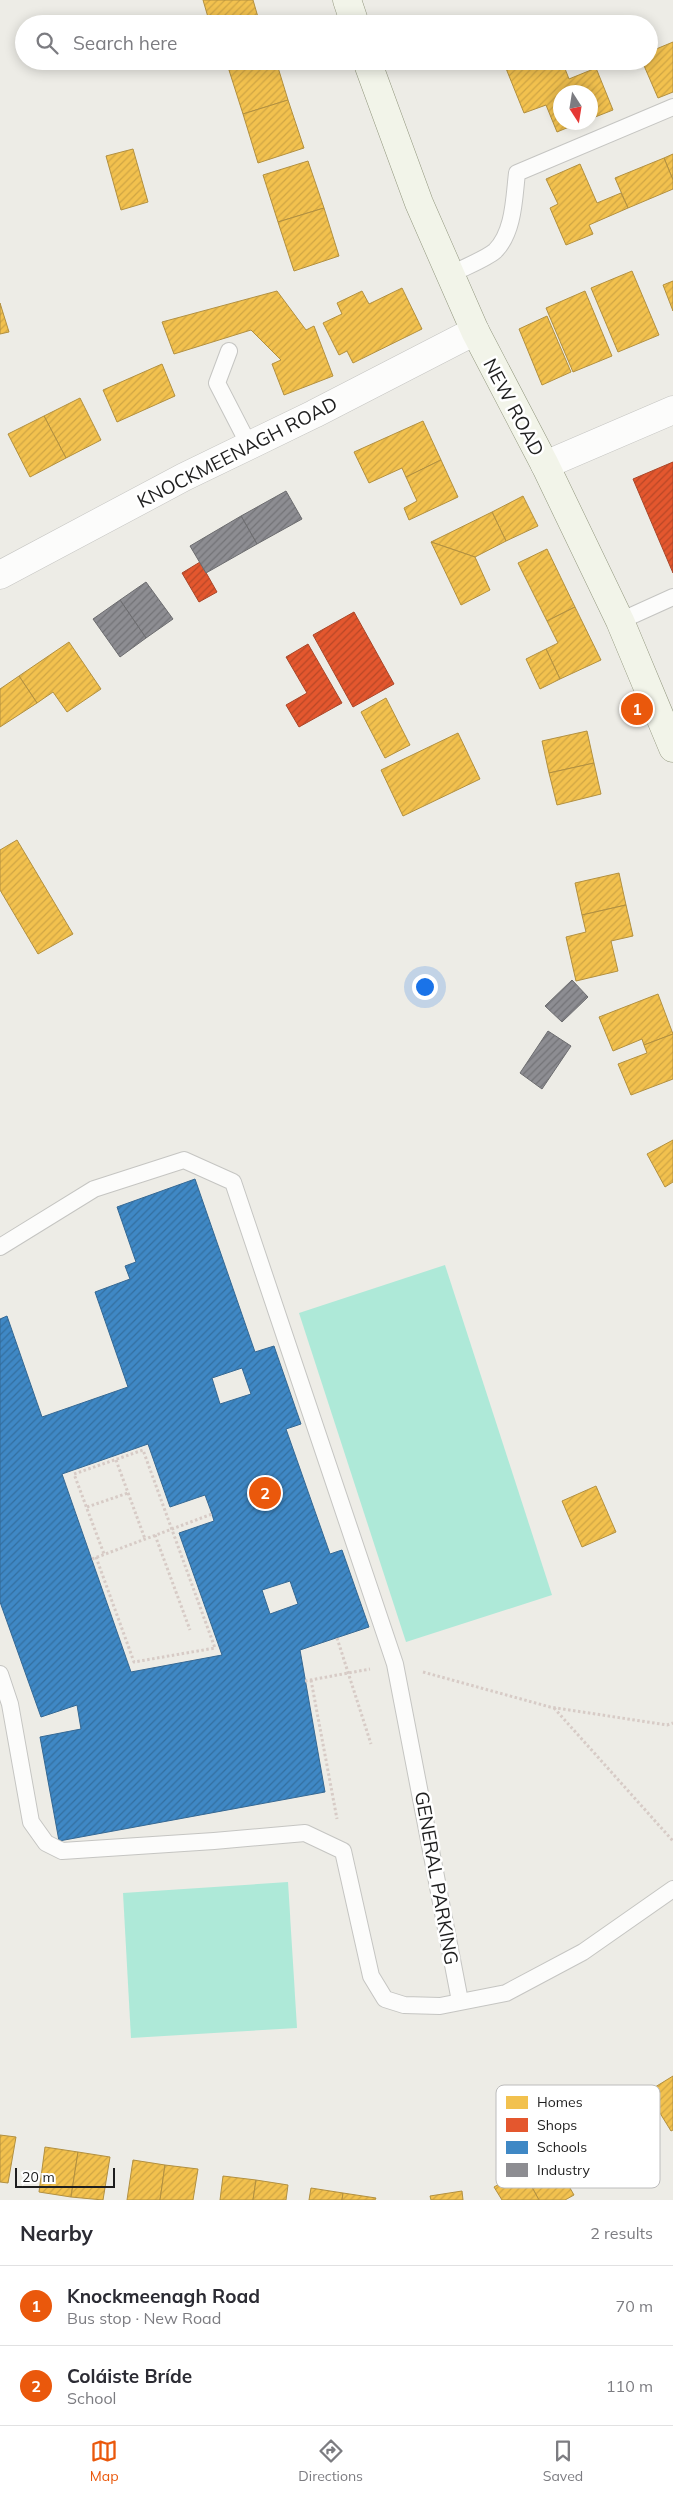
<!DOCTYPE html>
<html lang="en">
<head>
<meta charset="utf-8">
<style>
	body { margin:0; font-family:Mulish,sans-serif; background:#f2f2f3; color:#2b2b33 }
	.compass { position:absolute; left:553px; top:85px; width:45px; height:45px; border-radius:50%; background:#fff; box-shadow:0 2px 12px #0003; rotate:168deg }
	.scale { position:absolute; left:15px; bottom:12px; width:100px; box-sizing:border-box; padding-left:5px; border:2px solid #1e1e1e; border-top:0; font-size:14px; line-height:18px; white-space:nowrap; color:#1e1e1e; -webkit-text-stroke:4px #fff; paint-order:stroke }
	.you { position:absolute; left:424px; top:986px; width:18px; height:18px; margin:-12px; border:4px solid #fff; border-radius:50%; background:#1a73e8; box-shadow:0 0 0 8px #1a73e833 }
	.badge { display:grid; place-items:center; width:32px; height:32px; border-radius:50%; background:#ea580c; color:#fff; font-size:16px; font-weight:700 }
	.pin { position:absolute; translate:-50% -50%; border:2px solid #fff; box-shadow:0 1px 5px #0006 }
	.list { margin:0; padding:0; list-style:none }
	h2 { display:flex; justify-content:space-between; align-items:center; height:65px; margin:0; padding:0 20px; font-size:21px }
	h2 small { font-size:16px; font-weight:400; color:#7c7c81 }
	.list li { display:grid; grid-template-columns:32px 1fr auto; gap:15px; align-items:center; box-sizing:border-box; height:80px; padding:0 20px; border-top:1px solid #e1e1e2 }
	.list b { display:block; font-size:19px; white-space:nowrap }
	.list p { margin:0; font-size:16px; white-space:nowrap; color:#7c7c81 }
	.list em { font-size:16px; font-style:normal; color:#7c7c81 }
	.icon { flex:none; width:28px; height:28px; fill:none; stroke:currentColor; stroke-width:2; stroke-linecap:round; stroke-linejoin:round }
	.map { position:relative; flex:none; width:673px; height:2200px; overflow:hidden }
	.search { position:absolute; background:#fff; box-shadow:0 2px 12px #0003; left:15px; right:15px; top:15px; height:55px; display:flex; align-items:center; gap:12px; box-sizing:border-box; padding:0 18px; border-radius:28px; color:#7c7c81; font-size:19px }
	.sheet { height:225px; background:#fff }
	nav { display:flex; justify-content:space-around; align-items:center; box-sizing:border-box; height:70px; border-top:1px solid #e1e1e2; background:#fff; font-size:14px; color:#7c7c81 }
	nav a { display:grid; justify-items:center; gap:2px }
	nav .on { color:#ea580c }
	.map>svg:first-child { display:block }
	.pitch { fill:#aee9d8 }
	.homes { fill:url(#homes-hatch); stroke:#b29040 }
	.shops { fill:url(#shops-hatch); stroke:#a94629 }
	.schools { fill:url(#schools-hatch); stroke:#356893; fill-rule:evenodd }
	.industry { fill:url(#industry-hatch); stroke:#6c6c6f }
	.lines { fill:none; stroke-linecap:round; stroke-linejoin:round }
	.lane-casing { stroke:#c5c5c2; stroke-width:18 }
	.street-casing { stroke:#c5c5c2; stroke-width:29 }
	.secondary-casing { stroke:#92977e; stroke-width:29 }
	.path { stroke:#d7cbc6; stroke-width:3; stroke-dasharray:2.5 2.5; stroke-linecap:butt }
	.lane { stroke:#fcfcfb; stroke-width:16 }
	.street { stroke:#fcfcfb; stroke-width:28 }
	.secondary { stroke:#f2f4e9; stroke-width:28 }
	.labels { text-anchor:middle; stroke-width:5; stroke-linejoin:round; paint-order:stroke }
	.street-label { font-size:19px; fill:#1e1e1e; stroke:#fff }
	.key { fill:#fff; stroke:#bcbcbc; stroke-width:1 }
	.key-label { font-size:14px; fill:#1e1e1e }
</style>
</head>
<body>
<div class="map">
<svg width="673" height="2200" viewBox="0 0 673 2200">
	<defs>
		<pattern id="homes-hatch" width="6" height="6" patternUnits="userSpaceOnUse" patternTransform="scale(1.25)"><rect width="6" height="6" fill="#f2c14e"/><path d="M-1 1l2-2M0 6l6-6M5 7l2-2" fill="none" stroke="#cfa544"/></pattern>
		<pattern id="shops-hatch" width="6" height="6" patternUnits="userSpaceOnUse" patternTransform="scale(1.25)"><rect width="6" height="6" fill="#e4572e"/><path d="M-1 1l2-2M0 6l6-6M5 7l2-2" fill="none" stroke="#b84727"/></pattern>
		<pattern id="schools-hatch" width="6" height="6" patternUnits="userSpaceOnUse" patternTransform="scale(1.25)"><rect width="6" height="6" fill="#3f88c5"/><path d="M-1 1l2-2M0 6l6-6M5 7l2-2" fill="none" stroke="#346f9f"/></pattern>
		<pattern id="industry-hatch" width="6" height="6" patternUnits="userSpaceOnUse" patternTransform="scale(1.25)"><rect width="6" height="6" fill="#8d8d92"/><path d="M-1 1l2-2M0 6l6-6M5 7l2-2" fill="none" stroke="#737377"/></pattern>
	</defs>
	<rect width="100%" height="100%" fill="#edece6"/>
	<!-- pitch -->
	<g class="pitch">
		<path d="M445,1265L552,1595L406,1642L299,1313Z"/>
		<path d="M288,1882L297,2028L131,2038L123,1893Z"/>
	</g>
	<!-- homes -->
	<g class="homes">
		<path d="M203,0H253L260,24H210Z"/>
		<path d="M673,42V92L658,98L642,61H649V52Z"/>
		<path d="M247,61H276L288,100L243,114L228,67Z"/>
		<path d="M503,61H562L569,79L596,68L613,110L590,119V92H560V122H581L557,132L546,105L524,113Z"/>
		<path d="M288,100L304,148L258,163L243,114Z"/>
		<path d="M133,149L148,202L121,210L106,156Z"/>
		<path d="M673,154V180L664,158Z"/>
		<path d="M664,158L673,180V189L628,208L615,178Z"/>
		<path d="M308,161L324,208L278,222L263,175Z"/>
		<path d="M580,164L597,203L621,193L628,208L589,225L593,234L566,245L550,208L558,204L546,179Z"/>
		<path d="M324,208L339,256L294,271L278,222Z"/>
		<path d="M632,271L659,335L618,352L591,288Z"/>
		<path d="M673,281V311L663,285Z"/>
		<path d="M402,288L422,329L353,363L347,351L339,355L323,323L342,314L337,303L362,291L369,304Z"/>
		<path d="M277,291L306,330L314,326L333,376L284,395L272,364L281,360L251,330L174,354L162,322Z"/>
		<path d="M585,291L612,356L573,372L546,308Z"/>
		<path d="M0,303L9,332L0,334Z"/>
		<path d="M547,316L571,372L542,385L519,329Z"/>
		<path d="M162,364L175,396L117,422L103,390Z"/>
		<path d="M80,398L101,440L66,458L44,416Z"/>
		<path d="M44,416L66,458L30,477L8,434Z"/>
		<path d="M423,421L441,460L406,477L402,468L369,483L354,452Z"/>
		<path d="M441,460L458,497L409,520L404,508L417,501L406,477Z"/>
		<path d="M523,496L538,526L506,541L492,512Z"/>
		<path d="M492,512L506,541L475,557L431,542Z"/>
		<path d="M431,542L475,557L490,590L461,605Z"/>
		<path d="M547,549L575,607L547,621L518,563Z"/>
		<path d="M575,607L601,660L560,679L546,649L558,643L547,621Z"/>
		<path d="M69,642L101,689L67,712L53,692L37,703L19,676Z"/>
		<path d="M546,649L560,679L540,689L526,659Z"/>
		<path d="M19,676L37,703L0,727V689Z"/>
		<path d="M386,698L410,745L385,758L361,712Z"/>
		<path d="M587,731L594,763L549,773L542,741Z"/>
		<path d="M458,733L480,779L403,816L381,770Z"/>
		<path d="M594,763L601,794L557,805L549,773Z"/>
		<path d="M17,840L73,934L38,954L0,890V850Z"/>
		<path d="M619,873L626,905L582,915L575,883Z"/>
		<path d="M626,905L633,936L611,941L618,971L576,981L566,937L586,932L582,915Z"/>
		<path d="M658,994L673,1034L644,1045L642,1039L613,1051L599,1017Z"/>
		<path d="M673,1034V1079L631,1095L618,1064L647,1053L644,1045Z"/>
		<path d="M673,1140V1182L665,1187L647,1154Z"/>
		<path d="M596,1486L616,1532L582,1547L562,1501Z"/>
		<path d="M673,2076V2130L671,2131L647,2092Z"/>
		<path d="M0,2135L16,2137L8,2183L0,2182Z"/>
		<path d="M45,2147L78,2152L71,2197L39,2192Z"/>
		<path d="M78,2152L110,2157L103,2200L71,2197Z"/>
		<path d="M551,2155L574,2195L565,2200H539L523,2171Z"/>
		<path d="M133,2160L165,2165L160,2200H127Z"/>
		<path d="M165,2165L198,2169L193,2200H160Z"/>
		<path d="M523,2171L539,2200H502L494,2187Z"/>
		<path d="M223,2176L256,2180L253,2200H220Z"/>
		<path d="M256,2180L288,2185L286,2200H253Z"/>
		<path d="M311,2188L343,2193L342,2200H309Z"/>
		<path d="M462,2191L463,2200H431L430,2196Z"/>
		<path d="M343,2193L376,2198L375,2200H342Z"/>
	</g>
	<!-- shops -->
	<g class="shops">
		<path d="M673,462V573L633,479Z"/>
		<path d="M200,562L217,592L199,602L182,573Z"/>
		<path d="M354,612L394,684L353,707L313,635Z"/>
		<path d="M308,644L342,703L299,727L286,705L307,693L286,657Z"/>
	</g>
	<!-- schools -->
	<path class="schools" d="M195,1179L255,1352L274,1346L301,1424L286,1429L330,1554L342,1550L369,1627L300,1650L325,1792L59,1841L40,1737L81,1729L77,1705L41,1717L0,1602V1319L7,1316L42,1417L128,1387L95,1292L130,1279L125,1266L136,1262L117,1207ZM242,1368L251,1394L220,1404L212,1378ZM148,1444L170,1507L205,1495L212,1514L214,1521L179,1533L222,1655L131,1672L62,1474ZM290,1581L298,1604L270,1614L262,1590Z"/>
	<!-- industry -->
	<g class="industry">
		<path d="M286,491L302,519L257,544L241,516Z"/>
		<path d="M241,516L257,544L206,573L190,546Z"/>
		<path d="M146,582L173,619L146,638L120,600Z"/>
		<path d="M120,600L146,638L120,657L93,619Z"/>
		<path d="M572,980L588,997L562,1022L545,1006Z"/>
		<path d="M548,1031L571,1046L542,1089L520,1073Z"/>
	</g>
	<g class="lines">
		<defs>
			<g id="lane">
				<path d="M450,275C462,268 486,259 495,251C514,232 514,198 517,173L673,107"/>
				<path d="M229,351L217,383L249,445"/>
				<path d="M620,621L673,597"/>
				<path d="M0,1247L94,1189L184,1160L233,1182L395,1664L460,2001"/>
				<path d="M0,1674L10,1704L31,1822L46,1843L62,1851L214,1841L305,1833L343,1851L371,1976L385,1999L404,2005L440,2006L506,1993L583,1952L673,1889"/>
			</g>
			<g id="street">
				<path d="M545,465L673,410"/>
				<path d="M0,575L184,477L314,414L475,331"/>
			</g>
			<g id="secondary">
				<path d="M347,0L355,24"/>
				<path d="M367,61L419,203L475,331L545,465L620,621L673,748"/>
			</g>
		</defs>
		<!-- lane casing -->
		<use href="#lane" class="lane-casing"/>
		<!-- street casing -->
		<use href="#street" class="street-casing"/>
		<!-- secondary casing -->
		<use href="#secondary" class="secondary-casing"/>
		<!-- path -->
		<g class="path">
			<path d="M116,1460L145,1539"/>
			<path d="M87,1507L128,1493"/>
			<path d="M155,1535L190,1630"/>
			<path d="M96,1557L134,1662L215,1648L143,1450L74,1474L104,1554"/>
			<path d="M92,1559L212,1514"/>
			<path d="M337,1638L371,1744"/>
			<path d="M423,1672L550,1707L667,1725L673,1723"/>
			<path d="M311,1680L337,1819"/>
			<path d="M305,1681L370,1669"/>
			<path d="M554,1708L673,1841"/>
		</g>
		<!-- lane -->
		<use href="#lane" class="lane"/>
		<!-- street -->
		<use href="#street" class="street"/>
		<!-- secondary -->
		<use href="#secondary" class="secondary"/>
	</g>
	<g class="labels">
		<!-- street labels -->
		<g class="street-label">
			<text transform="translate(514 407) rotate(62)" y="7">NEW ROAD</text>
			<text transform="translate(237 452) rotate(-27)" y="7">KNOCKMEENAGH ROAD</text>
			<text transform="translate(437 1878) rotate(80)" y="7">GENERAL PARKING</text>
		</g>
	</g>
	<!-- legend -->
	<rect x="496" y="2085" width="164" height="103" rx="8" class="key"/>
	<rect x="506" y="2096" width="22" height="13" fill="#f2c14e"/>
	<rect x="506" y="2118" width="22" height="14" fill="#e4572e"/>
	<rect x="506" y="2141" width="22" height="13" fill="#3f88c5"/>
	<rect x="506" y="2163" width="22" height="14" fill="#8d8d92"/>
	<g class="key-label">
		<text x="537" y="2107">Homes</text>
		<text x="537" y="2130">Shops</text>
		<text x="537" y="2152">Schools</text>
		<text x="537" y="2175">Industry</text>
	</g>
</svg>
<svg class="compass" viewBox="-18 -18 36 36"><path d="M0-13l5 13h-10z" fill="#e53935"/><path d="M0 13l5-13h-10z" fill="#7c7c81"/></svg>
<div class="scale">20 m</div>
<div class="you"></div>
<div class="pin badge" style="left:637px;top:709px">1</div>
<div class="pin badge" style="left:265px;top:1493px">2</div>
<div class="search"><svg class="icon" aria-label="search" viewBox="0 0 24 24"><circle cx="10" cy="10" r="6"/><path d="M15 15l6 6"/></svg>Search here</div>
</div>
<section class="sheet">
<h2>Nearby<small>2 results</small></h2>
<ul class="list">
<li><span class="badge">1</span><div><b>Knockmeenagh Road</b><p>Bus stop · New Road</p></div><em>70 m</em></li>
<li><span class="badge">2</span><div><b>Coláiste Bríde</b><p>School</p></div><em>110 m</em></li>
</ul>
</section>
<nav>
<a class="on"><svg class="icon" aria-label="map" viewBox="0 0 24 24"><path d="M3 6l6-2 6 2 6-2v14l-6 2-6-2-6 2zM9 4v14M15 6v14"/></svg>Map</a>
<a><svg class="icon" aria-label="directions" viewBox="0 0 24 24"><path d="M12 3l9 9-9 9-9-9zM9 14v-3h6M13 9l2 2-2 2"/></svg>Directions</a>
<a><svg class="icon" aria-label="saved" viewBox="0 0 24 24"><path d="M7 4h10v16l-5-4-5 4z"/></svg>Saved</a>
</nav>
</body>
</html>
